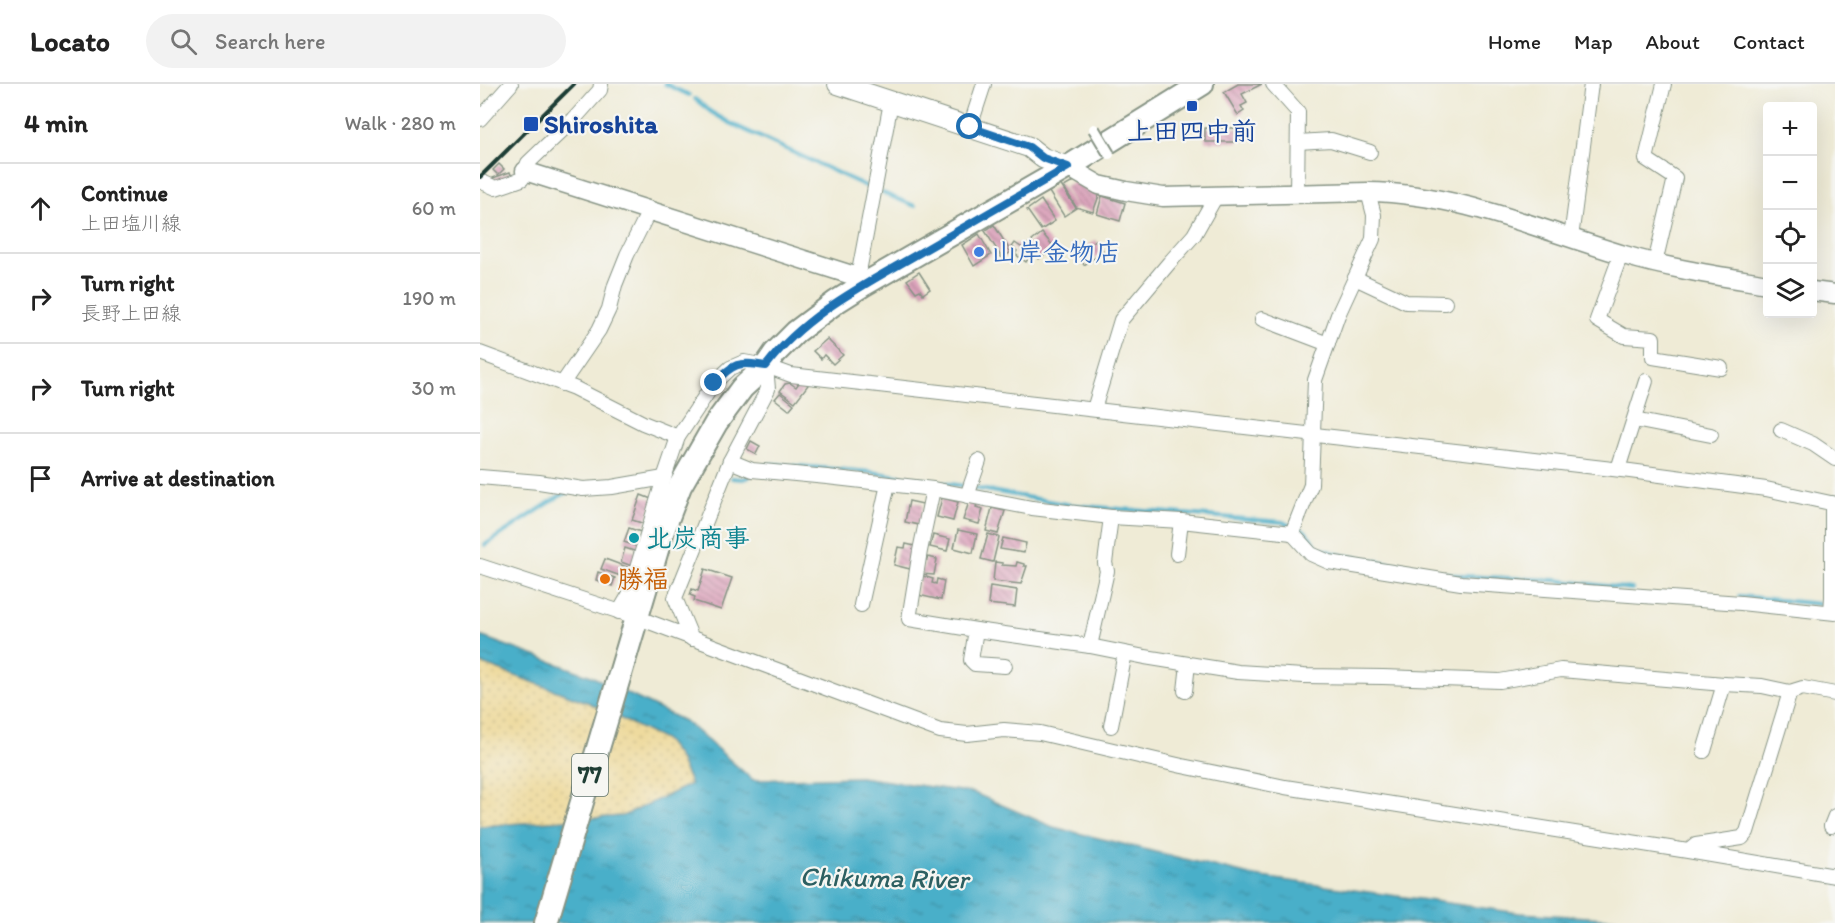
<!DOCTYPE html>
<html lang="en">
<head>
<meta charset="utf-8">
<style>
	body { margin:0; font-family:Itim,"Klee One",sans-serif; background:#f2f2f2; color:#222 }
	.controls { position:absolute; right:18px; top:18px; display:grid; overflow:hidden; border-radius:6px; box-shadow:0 6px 24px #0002 }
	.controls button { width:54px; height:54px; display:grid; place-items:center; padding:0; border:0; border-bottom:2px solid #e0e0e0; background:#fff; color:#222; font:30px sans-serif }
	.stop { position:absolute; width:18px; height:18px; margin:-14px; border:4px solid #1f6fb2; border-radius:50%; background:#fff }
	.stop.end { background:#1f6fb2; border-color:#fff; box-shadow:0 2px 6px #0008 }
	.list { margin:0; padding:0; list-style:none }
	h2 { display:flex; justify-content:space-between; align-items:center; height:78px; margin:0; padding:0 24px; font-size:26px }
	h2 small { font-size:20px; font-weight:400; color:#767676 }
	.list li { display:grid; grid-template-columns:39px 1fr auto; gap:18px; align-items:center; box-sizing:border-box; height:90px; padding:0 24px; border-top:2px solid #e0e0e0 }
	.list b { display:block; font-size:22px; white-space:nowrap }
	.list p { margin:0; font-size:20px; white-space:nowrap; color:#767676 }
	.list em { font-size:20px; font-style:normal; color:#767676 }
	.icon { flex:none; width:33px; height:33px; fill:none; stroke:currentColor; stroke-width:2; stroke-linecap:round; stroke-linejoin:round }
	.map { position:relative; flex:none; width:1355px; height:839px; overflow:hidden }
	header { display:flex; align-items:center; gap:36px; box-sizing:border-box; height:84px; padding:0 30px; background:#fff; border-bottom:2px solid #e0e0e0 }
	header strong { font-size:28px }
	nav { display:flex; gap:33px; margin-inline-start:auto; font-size:21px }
	.search { width:420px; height:54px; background:#f2f2f2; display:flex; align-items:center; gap:15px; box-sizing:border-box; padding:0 21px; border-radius:33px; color:#767676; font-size:22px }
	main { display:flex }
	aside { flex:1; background:#fff }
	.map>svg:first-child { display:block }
	.sand { fill:url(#sand-dots); stroke:#868c69; stroke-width:1.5 }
	.water { fill:url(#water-ripples); stroke:#34767e; stroke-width:1.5 }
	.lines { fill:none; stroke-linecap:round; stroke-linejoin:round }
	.stream { stroke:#4aafc9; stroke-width:4 }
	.building { fill:url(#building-back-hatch) }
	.minor-casing { stroke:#879485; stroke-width:16 }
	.tertiary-casing { stroke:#879485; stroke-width:21 }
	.secondary-casing { stroke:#879485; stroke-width:22 }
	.primary-casing { stroke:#879485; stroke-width:26 }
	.minor { stroke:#fff; stroke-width:14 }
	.tertiary { stroke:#fff; stroke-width:18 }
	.secondary { stroke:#fff; stroke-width:20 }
	.primary { stroke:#fff; stroke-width:22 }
	.rail { stroke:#1f3d34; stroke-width:4 }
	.pedestrian-bridge-casing { stroke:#879485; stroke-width:14; stroke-linecap:butt }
	.pedestrian-bridge { stroke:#fff; stroke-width:10 }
	.route { stroke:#1f6fb2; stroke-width:8 }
	.transit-dot { fill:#1a4fb4; stroke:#f6f6f2; stroke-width:2 }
	.shop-dot { fill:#3f7fe0; stroke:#f6f6f2; stroke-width:2 }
	.culture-dot { fill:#0f9aa8; stroke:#f6f6f2; stroke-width:2 }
	.food-dot { fill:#e8710a; stroke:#f6f6f2; stroke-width:2 }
	.labels { text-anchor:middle; stroke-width:4.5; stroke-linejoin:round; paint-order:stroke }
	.shield { fill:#f6f6f2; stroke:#60746d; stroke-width:1.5 }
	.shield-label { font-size:24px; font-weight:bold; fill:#1f3d34 }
	.transit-label { font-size:26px; font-weight:bold; fill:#164399; stroke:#f6f6f2; text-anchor:start }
	.shop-label { font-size:26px; font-weight:bold; fill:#366cbe; stroke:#f6f6f2; text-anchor:start }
	.culture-label { font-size:26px; font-weight:bold; fill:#0d838f; stroke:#f6f6f2; text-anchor:start }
	.food-label { font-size:26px; font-weight:bold; fill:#c56008; stroke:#f6f6f2; text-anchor:start }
	.water-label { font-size:27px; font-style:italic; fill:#2c5f61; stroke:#f6f6f2 }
</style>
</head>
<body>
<header>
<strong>Locato</strong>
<div class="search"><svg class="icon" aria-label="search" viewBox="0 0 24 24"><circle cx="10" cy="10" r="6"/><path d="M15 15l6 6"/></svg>Search here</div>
<nav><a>Home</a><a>Map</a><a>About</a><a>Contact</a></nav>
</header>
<main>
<aside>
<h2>4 min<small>Walk · 280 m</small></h2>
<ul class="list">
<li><svg class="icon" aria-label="ahead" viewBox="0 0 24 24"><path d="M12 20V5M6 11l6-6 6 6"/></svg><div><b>Continue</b><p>上田塩川線</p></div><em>60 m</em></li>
<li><svg class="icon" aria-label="right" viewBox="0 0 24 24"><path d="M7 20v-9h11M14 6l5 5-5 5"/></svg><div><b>Turn right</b><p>長野上田線</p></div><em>190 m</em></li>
<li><svg class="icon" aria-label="right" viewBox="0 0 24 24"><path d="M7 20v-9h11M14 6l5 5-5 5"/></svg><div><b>Turn right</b></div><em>30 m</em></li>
<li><svg class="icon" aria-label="arrive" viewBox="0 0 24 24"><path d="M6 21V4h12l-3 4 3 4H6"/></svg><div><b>Arrive at destination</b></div></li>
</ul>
</aside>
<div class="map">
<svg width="1355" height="839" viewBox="0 0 1355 839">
	<defs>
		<pattern id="sand-dots" width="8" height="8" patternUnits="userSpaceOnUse" patternTransform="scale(1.5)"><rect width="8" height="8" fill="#eeda9e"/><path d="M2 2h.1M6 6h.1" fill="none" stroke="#ccbc89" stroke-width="1.8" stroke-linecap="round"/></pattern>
		<pattern id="water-ripples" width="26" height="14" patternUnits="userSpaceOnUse" patternTransform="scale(1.5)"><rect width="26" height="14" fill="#4aafc9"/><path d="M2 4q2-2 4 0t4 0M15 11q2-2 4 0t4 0" fill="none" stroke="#3d90a4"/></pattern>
		<pattern id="building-back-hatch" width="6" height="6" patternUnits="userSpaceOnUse" patternTransform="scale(1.5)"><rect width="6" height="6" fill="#dca3bb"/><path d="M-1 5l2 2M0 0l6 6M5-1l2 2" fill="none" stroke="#b28699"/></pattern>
	</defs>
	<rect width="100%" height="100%" fill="#f6f6f2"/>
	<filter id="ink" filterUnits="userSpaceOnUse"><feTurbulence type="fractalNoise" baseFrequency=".0167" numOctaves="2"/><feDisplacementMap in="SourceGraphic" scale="12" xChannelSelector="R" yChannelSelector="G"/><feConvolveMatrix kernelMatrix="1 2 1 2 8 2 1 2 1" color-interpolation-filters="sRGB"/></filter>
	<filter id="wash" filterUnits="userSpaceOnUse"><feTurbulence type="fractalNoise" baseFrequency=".008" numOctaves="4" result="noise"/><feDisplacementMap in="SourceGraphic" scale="24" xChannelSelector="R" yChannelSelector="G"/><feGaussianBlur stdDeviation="1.35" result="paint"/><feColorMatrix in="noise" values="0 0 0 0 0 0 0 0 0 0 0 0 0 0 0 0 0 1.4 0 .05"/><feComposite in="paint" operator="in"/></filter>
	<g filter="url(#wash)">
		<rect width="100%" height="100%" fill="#efebd6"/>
		<!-- sand -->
		<path class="sand" d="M0,579L110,619L186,657L197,671L211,701L143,732L0,742Z"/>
		<!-- water -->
		<path class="water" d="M0,552L111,592L206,638L273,696L380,693L494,709L573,743L774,792L1039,829L1208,839H0V742L143,732L211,700L197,671L186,657L110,619L0,579Z"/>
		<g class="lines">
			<!-- stream -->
			<g class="stream">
				<path d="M185,0L209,11"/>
				<path d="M215,15L231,28L250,39L390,104"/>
				<path d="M403,109L435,122"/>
				<path d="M284,382L292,380L391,388L483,402L591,421L803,438L811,442"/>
				<path d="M252,394L263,395L269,393"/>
				<path d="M818,444L825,447L838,464L860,471L982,492L1075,496L1152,505"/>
				<path d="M5,461L78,413L88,408"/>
				<path d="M1259,512L1340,520"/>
			</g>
		</g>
		<g id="blocks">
			<!-- building -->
			<g class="building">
				<path d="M758,0H782L762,10L767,19L761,22L764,27L758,31L744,8Z"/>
				<rect x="725" y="44" width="33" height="14"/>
				<path d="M19,80L24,85L18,91L13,86Z"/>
				<path d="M30,88L33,96L16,101L13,94Z"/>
				<path d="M598,95L603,102L620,109L613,128L596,123L584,103Z"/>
				<path d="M580,100L596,124L584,132L569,108Z"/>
				<path d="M622,112L645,119L640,137L617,130Z"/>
				<path d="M561,116L575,137L561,146L547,126Z"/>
				<path d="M514,141L531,168L522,174L505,147Z"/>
				<path d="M562,149L574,163L559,175L547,161Z"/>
				<path d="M499,150L511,171L494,182L482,161Z"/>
				<path d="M616,156L624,168L604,181L597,169Z"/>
				<path d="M535,159L551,170L546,178L535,170L537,167L532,163Z"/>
				<path d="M439,188L450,205L443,210L440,206L436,208L427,196Z"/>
				<path d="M347,255L363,271L353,280L344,271L341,275L333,267Z"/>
				<path d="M321,296L328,301L315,318L300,307L305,300L310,299L316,303Z"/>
				<path d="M300,309L314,320L309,326L295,315Z"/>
				<path d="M271,357L280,362L276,370L267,365Z"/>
				<path d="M161,411L174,416L165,440L152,436Z"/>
				<path d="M462,414L478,418L473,437L457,433Z"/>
				<path d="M429,417L443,420L439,441L425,438Z"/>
				<path d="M489,418L497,420L496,423L503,425L499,440L483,436Z"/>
				<path d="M512,424L525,427L518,450L506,447Z"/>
				<path d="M149,444L164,449L159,463L144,458Z"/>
				<path d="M478,446L497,450L493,469L474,464Z"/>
				<path d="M508,450L519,453L513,478L501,475Z"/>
				<path d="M453,451L470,455L467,467L450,463Z"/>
				<path d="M523,454L546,459L544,469L520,465Z"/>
				<path d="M426,460L435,462L430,485L414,481L418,463L425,464Z"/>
				<path d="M145,464L157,468L152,482L141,478Z"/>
				<path d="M448,473L457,475L454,491L441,490L445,478H443V476H447Z"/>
				<path d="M125,475L152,485L149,495L121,485Z"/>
				<path d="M515,478L522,479V481L536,482L537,478L544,480V482H547L541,500L513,497Z"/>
				<path d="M225,485L252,494L241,526L214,517L215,513L210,511L212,505L218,507Z"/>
				<path d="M118,488L135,494L132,502L116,496Z"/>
				<path d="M440,491L453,495L452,499L456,500L457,495L464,497L461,516L438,511Z"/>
				<path d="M510,502L537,506L535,523L508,520Z"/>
			</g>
		</g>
	</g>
	<g filter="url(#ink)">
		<use href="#blocks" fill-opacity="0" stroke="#879485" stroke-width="1.5"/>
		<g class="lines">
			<defs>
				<g id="minor">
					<path d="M793,0L818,28L817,110"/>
					<path d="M0,35L31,0"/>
					<path d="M490,43L504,0"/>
					<path d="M818,58L851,56L890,68"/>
					<path d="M2,98L16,104L42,95L48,79L94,35L120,6L121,0"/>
					<path d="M1091,154L1111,0"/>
					<path d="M1141,170L1117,236L1144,252L1173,254V273L1241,284"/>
					<path d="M1175,179L1195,94L1166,75L1184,0"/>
					<path d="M875,194L926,218L965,219"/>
					<path d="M382,199L378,193L411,18"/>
					<path d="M782,235L848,260"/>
					<path d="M0,269L94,304L163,339L198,353"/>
					<path d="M82,300L119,246L129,225L135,201L147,171L169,127"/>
					<path d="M614,325L641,236L689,179L714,151L736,112"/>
					<path d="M1154,336L1231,351"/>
					<path d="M1301,346L1333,360L1355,375"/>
					<path d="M250,377L272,386L347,393L453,405L552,424L631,433L701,437L812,449L831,470L849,478L981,499L1261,519L1355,529"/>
					<path d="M1138,385L1166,297"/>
					<path d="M0,393L59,398L103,405L132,403L184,394"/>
					<path d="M453,405L440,467L429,535L496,546L610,562L665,573L758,588L824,592L903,593L1020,597L1081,586L1244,600L1282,602L1310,608L1323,604L1355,610"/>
					<path d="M487,412L499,377"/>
					<path d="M812,449L831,401L835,296L858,231L893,155L894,131L888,108"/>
					<path d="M697,470L701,437"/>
					<path d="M0,482L156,533L460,647L487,650L524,646L560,649L702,682L805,703L1208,767L1355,792"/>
					<path d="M381,521L408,400"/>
					<path d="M139,528L149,511L184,394L198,353L234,299L250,284L264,278L286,282L311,291L1150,387L1286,405L1355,420"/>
					<path d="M1351,528L1352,513V419"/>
					<path d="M496,546L491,576L495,580L525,582"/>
					<path d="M212,555L195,514L250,377L288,305L286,282"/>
					<path d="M610,562L627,487L625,479L631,433"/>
					<path d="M705,607L708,580"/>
					<path d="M631,642L645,569"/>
					<path d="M1224,667L1244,600"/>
					<path d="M1351,742L1355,732"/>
					<path d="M1210,766L1216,761L1262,754L1267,748L1310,608"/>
				</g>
				<g id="tertiary">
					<path d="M588,83L619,101L646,107L683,113L888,108C978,109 1060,146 1144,171C1191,185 1240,192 1288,200"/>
					<path d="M45,87L378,193"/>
					<path d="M1332,207L1355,210"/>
				</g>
				<path id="secondary" d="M358,0L549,63L563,74L588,83"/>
				<path id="primary" d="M66,839L182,449L200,402L236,339L262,304L286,282L295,269L316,248L356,218L383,201L588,83L722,0"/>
			</defs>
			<!-- minor casing -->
			<use href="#minor" class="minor-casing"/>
			<!-- tertiary casing -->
			<use href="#tertiary" class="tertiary-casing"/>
			<!-- secondary casing -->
			<use href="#secondary" class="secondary-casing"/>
			<!-- primary casing -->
			<use href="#primary" class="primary-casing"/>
			<!-- minor -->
			<use href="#minor" class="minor"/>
			<!-- tertiary -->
			<use href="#tertiary" class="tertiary"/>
			<!-- secondary -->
			<use href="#secondary" class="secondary"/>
			<!-- primary -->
			<use href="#primary" class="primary"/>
			<!-- rail -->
			<path class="rail" d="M0,93L94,0"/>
			<defs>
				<path id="pedestrian-bridge" d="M614,45L629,70"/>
			</defs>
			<!-- pedestrian-bridge casing -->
			<use href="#pedestrian-bridge" class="pedestrian-bridge-casing"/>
			<!-- pedestrian-bridge -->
			<use href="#pedestrian-bridge" class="pedestrian-bridge"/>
		</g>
	</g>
	<g class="lines" filter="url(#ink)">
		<!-- route -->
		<path class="route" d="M234,299C255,279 257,277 286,282C325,230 386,200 441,168C490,140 539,111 588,83L563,74L549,63L490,43"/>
	</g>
	<!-- markers -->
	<g class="transit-dot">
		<rect x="706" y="16" width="12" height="12" rx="3"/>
		<rect x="43" y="32" width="16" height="16" rx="3"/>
	</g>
	<circle class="shop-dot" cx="499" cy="168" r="6"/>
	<circle class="culture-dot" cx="154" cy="454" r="6"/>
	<circle class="food-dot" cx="125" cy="495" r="6"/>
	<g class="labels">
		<!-- shield labels -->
		<rect class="shield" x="92" y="670" width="36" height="42" rx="4.5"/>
		<g class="shield-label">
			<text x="110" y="699">77</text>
		</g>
		<!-- transit labels -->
		<g class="transit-label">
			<text x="64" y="49">Shiroshita</text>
			<text x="712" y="56" text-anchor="middle">上田四中前</text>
		</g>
		<!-- shop labels -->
		<g class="shop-label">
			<text x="511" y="177">山岸金物店</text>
		</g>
		<!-- culture labels -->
		<g class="culture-label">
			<text x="166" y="463">北炭商事</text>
		</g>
		<!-- food labels -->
		<g class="food-label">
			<text x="137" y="504">勝福</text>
		</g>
		<!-- water labels -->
		<g class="water-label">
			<text transform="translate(404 794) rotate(1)" y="9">Chikuma River</text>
		</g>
	</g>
</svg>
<div class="controls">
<button>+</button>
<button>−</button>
<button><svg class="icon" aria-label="locate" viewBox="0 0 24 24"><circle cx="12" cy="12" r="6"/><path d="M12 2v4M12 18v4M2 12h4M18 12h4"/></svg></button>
<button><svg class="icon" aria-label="layers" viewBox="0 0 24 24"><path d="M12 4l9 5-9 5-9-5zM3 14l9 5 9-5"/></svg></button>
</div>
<div class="stop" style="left:490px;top:43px"></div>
<div class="stop end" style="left:234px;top:299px"></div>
</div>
</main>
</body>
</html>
